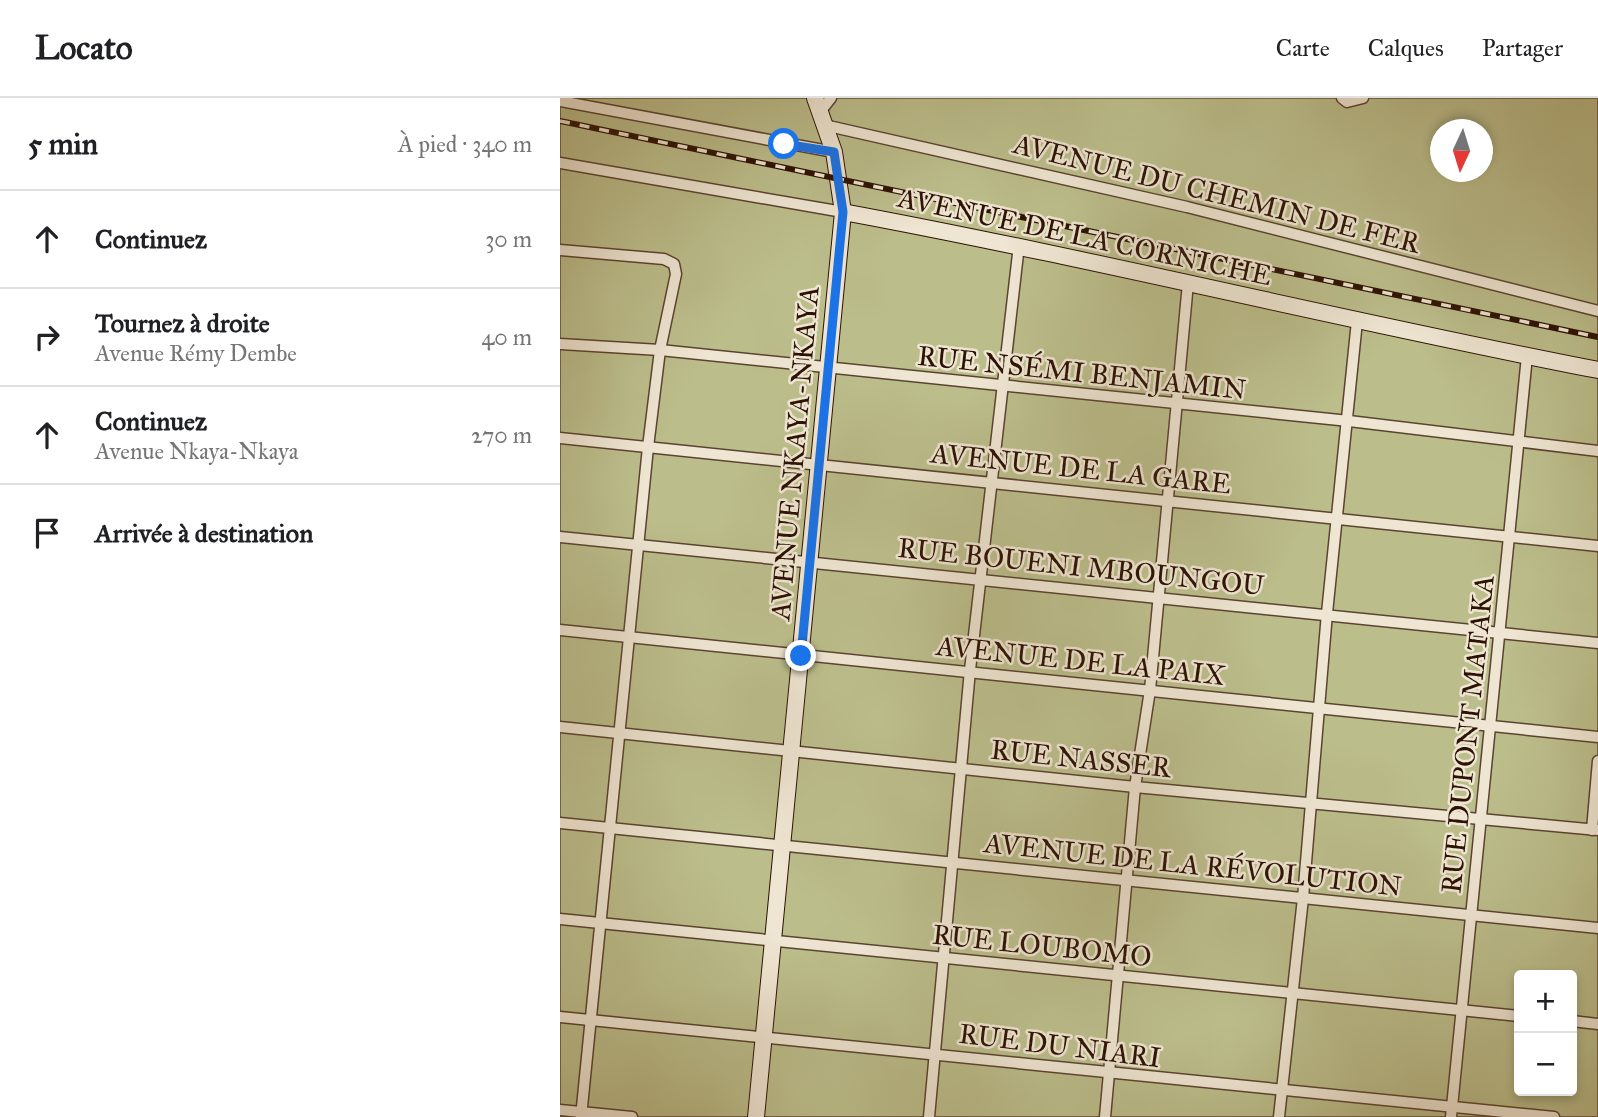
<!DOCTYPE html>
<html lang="fr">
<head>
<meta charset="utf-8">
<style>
	body { margin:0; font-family:"IM FELL Great Primer",serif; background:#f2f2f2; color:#202124 }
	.controls { position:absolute; right:21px; bottom:21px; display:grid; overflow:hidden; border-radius:7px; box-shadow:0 4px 10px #0003 }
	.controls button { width:63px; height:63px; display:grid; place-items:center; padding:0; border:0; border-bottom:2px solid #e0e0e0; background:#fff; color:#202124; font:35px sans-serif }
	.compass { position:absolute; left:870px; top:21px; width:63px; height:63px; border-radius:50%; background:#fff; box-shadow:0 4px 10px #0003; rotate:184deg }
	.stop { position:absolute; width:21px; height:21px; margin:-16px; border:5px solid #1a73e8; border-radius:50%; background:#fff }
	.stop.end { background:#1a73e8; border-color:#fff; box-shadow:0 2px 7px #0008 }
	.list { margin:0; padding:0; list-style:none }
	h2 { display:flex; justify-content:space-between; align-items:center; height:91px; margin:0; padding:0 28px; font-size:30px }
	h2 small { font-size:23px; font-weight:400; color:#757577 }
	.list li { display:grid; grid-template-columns:46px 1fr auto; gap:21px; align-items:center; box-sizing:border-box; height:98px; padding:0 28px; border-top:2px solid #e0e0e0 }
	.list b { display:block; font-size:26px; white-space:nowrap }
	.list p { margin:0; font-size:23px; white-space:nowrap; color:#757577 }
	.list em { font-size:23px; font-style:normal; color:#757577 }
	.icon { flex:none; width:38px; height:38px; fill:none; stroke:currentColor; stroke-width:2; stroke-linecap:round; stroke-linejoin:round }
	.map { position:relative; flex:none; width:1038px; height:1019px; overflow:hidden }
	header { display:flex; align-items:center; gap:42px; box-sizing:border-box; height:98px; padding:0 35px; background:#fff; border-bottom:2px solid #e0e0e0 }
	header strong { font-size:33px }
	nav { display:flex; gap:38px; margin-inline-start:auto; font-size:24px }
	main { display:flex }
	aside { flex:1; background:#fff }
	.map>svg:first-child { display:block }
	.green { fill:#bbbd8b; stroke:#746847; stroke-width:2; fill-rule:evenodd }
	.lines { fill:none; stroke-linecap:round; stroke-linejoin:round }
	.street-casing { stroke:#5b4331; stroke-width:13 }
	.secondary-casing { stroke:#2d1203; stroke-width:18 }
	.street { stroke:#eee5d2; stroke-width:10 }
	.secondary { stroke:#eee5d2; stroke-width:16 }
	.rail-casing { stroke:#2d1203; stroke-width:6 }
	.rail { stroke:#eee5d2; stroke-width:3.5; stroke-dasharray:10; stroke-linecap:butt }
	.route { stroke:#1a73e8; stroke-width:9 }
	.labels { text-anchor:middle; stroke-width:5; stroke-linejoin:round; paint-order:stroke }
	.street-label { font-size:28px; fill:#2d1203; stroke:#eee5d2 }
</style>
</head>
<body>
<header>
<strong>Locato</strong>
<nav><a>Carte</a><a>Calques</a><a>Partager</a></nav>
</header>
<main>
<aside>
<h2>5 min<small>À pied · 340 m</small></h2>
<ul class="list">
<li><svg class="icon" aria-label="ahead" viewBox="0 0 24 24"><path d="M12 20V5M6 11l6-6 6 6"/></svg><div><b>Continuez</b></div><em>30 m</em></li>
<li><svg class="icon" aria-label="right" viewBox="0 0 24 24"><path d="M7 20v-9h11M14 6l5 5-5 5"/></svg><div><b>Tournez à droite</b><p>Avenue Rémy Dembe</p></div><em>40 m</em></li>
<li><svg class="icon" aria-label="ahead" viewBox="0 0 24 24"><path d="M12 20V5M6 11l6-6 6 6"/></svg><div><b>Continuez</b><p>Avenue Nkaya-Nkaya</p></div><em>270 m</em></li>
<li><svg class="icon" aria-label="arrive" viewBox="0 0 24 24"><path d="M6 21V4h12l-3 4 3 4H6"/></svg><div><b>Arrivée à destination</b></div></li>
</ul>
</aside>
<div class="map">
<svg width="1038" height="1019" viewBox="0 0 1038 1019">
	<rect width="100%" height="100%" fill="#e5d7ba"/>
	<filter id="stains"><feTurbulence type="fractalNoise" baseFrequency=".00286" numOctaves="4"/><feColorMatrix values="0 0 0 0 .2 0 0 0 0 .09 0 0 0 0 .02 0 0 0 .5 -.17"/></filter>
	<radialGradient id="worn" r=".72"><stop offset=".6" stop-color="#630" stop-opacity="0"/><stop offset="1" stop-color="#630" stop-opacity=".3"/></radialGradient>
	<!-- green -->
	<path class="green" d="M0,0H1038V1019H0ZM880,32H922V74H880ZM959,877H1012V993H959Z"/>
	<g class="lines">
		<defs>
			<g id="street">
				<path d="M782,0L787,4L803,0"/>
				<path d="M0,3L274,54"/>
				<path d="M260,14L271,0"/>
				<path d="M264,27L627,109L1038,213"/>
				<path d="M0,65L283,114"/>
				<path d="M0,152L104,161L114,166L116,176L100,252L88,349L21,1019"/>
				<path d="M0,246L100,252L789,323L1038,353"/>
				<path d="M0,340L1038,448"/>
				<path d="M0,439L1038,545"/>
				<path d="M0,532L1038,639"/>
				<path d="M0,629L575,689L1038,732"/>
				<path d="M0,725L1038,830"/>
				<path d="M1032,732L1038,663"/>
				<path d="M0,821L959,918"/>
				<path d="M0,919L994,1019"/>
				<path d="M1012,923L1038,926"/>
				<path d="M0,1012L72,1019"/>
				<path d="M369,1019L410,572L459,147"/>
				<path d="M545,1019L575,689L590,592L628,185"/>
				<path d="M719,1019L743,800L767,515L797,223"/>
				<path d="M891,1019L967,258"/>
			</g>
			<g id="secondary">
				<path d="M283,114C536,161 785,223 1038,272"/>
				<path d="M196,1019L283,114L274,54L255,0"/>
			</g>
		</defs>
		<!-- street casing -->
		<use href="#street" class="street-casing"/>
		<!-- secondary casing -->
		<use href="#secondary" class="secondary-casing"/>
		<!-- street -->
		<use href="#street" class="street"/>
		<!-- secondary -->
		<use href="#secondary" class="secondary"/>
		<defs>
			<path id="rail" d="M0,23L1038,239"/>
		</defs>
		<!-- rail casing -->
		<use href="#rail" class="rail-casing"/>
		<!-- rail -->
		<use href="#rail" class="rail"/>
	</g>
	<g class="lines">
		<!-- route -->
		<path class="route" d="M224,46L274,54L283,114L241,558"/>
	</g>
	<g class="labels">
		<!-- street labels -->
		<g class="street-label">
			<text transform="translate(657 95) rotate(14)" y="10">AVENUE DU CHEMIN DE FER</text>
			<text transform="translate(525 138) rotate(12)" y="10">AVENUE DE LA CORNICHE</text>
			<text transform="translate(522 274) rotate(6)" y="10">RUE NSÉMI BENJAMIN</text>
			<text transform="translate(234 355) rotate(-85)" y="10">AVENUE NKAYA-NKAYA</text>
			<text transform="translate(521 370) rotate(6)" y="10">AVENUE DE LA GARE</text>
			<text transform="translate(521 468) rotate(6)" y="10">RUE BOUENI MBOUNGOU</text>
			<text transform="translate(521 562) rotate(6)" y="10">AVENUE DE LA PAIX</text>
			<text transform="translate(907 636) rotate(-84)" y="10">RUE DUPONT MATAKA</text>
			<text transform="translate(521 660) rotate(6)" y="10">RUE NASSER</text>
			<text transform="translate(633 766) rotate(6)" y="10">AVENUE DE LA RÉVOLUTION</text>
			<text transform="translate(482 847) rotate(6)" y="10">RUE LOUBOMO</text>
			<text transform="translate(500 947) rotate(7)" y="10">RUE DU NIARI</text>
		</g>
	</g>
	<rect width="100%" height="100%" filter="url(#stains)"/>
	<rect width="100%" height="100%" fill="url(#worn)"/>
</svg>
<div class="controls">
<button>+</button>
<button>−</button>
</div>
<svg class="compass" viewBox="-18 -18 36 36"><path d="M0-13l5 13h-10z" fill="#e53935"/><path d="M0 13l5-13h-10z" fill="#757577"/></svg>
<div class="stop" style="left:224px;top:46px"></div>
<div class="stop end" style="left:241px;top:558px"></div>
</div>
</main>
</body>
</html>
